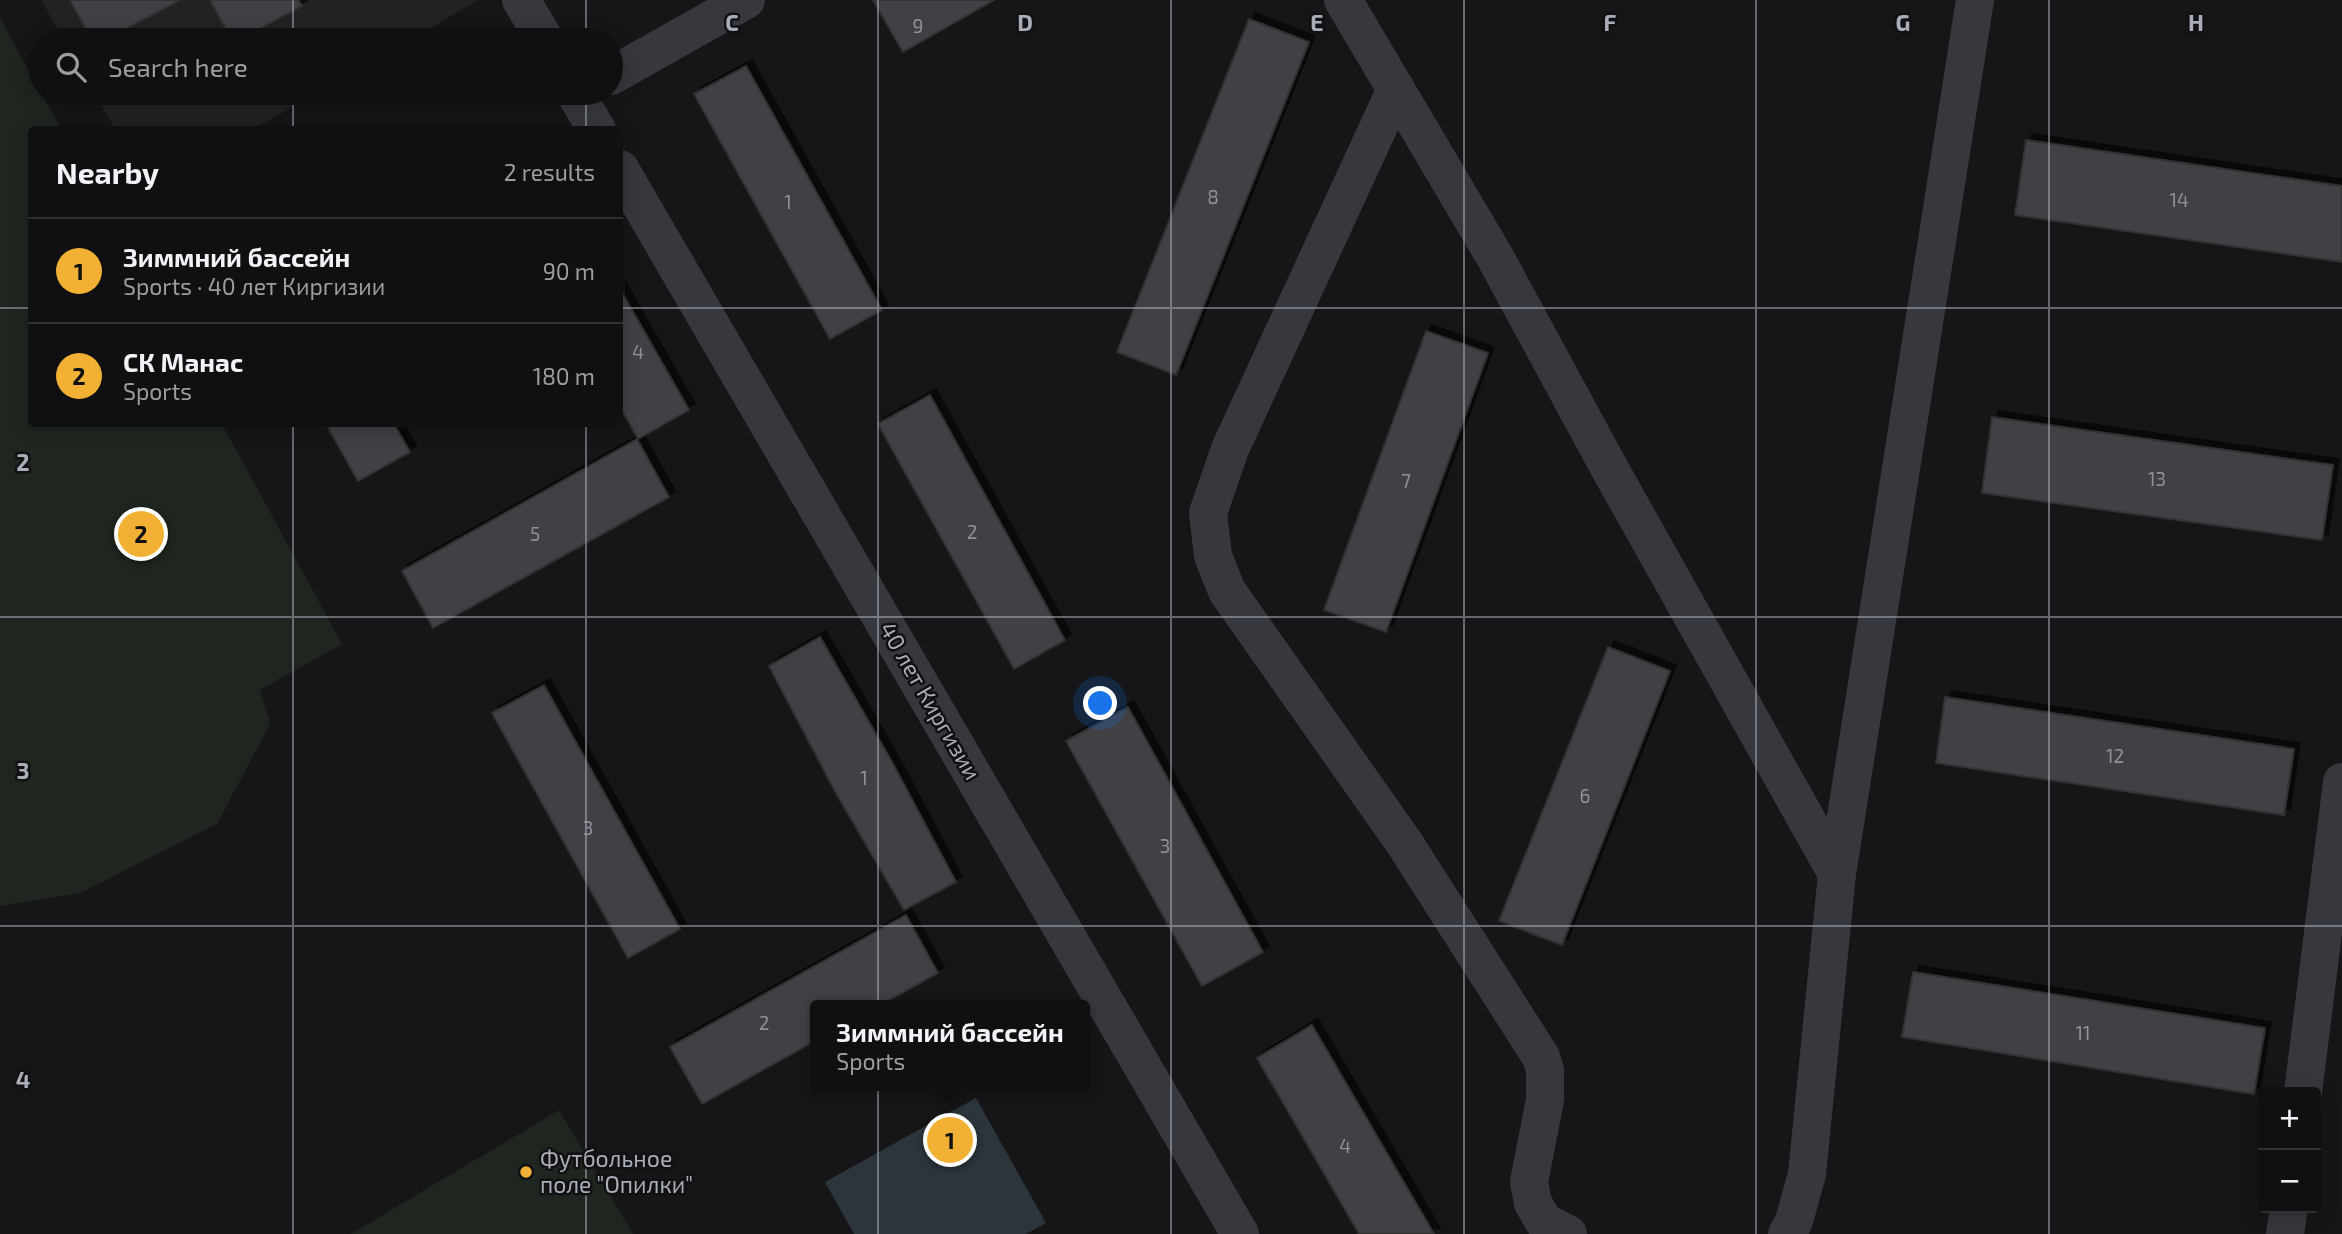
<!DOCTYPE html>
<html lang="en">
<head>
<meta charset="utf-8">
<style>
	body { margin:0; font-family:"Exo 2",sans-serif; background:#19191b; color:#f1f3f6 }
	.controls { position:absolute; right:21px; bottom:21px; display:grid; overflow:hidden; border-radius:7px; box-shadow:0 4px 18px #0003 }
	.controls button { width:63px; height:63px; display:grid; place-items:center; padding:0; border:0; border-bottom:2px solid #303032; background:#101012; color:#f1f3f6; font:35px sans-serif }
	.you { position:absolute; left:1101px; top:704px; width:24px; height:24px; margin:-18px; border:5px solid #fff; border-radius:50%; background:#1a73e8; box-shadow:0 0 0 10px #1a73e833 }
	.badge { display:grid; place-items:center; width:46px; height:46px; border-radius:50%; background:#f2b134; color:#111; font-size:23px; font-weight:700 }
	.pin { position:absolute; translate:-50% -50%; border:4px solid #fff; box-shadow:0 2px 7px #0006 }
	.popup { position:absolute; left:810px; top:1000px; width:280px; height:91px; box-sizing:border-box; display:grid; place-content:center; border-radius:7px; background:#101012; filter:drop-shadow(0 2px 5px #0005); font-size:23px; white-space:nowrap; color:#9c9d9f }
	.popup b { font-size:26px; color:#f1f3f6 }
	.popup::after { content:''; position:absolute; left:50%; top:100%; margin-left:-14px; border:14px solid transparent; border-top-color:#101012 }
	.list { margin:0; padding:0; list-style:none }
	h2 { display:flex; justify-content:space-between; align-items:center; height:91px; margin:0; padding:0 28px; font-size:30px }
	h2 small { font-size:23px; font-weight:400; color:#9c9d9f }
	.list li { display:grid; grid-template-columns:46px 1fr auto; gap:21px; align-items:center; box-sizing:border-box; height:105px; padding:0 28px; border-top:2px solid #303032 }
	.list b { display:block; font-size:26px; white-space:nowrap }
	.list p { margin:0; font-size:23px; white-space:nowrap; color:#9c9d9f }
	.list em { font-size:23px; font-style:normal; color:#9c9d9f }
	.icon { flex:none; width:38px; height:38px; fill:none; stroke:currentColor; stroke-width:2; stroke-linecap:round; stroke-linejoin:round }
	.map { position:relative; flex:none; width:2342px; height:1234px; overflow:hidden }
	.search { position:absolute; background:#101012; box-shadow:0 4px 18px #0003; left:28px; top:28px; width:595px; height:77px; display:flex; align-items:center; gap:18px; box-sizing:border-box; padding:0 24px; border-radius:38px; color:#9c9d9f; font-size:26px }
	.panel { position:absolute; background:#101012; box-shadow:0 4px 18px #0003; left:28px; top:126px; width:595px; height:301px; border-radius:7px }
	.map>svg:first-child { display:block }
	.built { fill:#222225 }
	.green { fill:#1e261f }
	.water { fill:#2c353c }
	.building { fill:#404145; stroke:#303034; stroke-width:2; filter:url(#shadow) }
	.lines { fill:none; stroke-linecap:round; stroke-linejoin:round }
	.minor { stroke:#37383d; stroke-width:38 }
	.grid { fill:none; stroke:#a8adb8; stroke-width:2; stroke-opacity:0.55 }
	.poi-dot { fill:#f2b134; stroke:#111113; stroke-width:2.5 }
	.labels { text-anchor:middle; stroke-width:5; stroke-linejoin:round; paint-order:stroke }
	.number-label { font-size:19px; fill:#8e929b }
	.street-label { font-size:23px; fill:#a8adb8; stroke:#111113 }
	.poi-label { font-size:23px; fill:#a8adb8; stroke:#111113; text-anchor:start }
	.grid-label { font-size:23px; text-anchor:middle; font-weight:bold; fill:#a8adb8; stroke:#111113; stroke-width:5; stroke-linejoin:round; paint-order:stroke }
</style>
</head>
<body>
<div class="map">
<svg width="2342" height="1234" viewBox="0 0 2342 1234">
	<defs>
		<filter id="shadow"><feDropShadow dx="6" dy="-6" stdDeviation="0" flood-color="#0009"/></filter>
	</defs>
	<rect width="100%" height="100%" fill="#161618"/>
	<!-- built -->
	<g class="built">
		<path d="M41,0H477V1L409,40H64Z"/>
		<path d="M94,93H316L252,130L115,129Z"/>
	</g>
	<!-- green -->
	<g class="green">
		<path d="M0,18L61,129L32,130V424H222L342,644L260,690L270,724L217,824L80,893L0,906Z"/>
		<path d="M559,1110L633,1234H351Z"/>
	</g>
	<!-- water -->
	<path class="water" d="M976,1098L1046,1223L1026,1234H854L825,1182Z"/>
	<!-- building -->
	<g class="building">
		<path d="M70,0H180L105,40H92Z"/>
		<path d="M210,0H298L302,6L239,40H232Z"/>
		<path d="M873,0H994L903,52Z"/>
		<path d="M1249,19L1309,42L1176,375L1117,352Z"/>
		<path d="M746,66L882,310L830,339L694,94Z"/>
		<path d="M2026,140L2342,186V262L2015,215Z"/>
		<path d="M620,289L689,410L638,439L620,407Z"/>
		<path d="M1426,331L1488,353L1386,632L1324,610Z"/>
		<path d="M930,395L1065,640L1014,669L878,424Z"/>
		<path d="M1992,417L2333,465L2322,540L1982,493Z"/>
		<path d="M326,424H394L410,452L358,481Z"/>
		<path d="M637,439L669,497L433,628L402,571Z"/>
		<path d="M820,637L892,762L956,882L904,910L837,795L769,666Z"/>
		<path d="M1608,647L1670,671L1562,945L1499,921Z"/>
		<path d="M544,685L680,929L628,958L492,713Z"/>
		<path d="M1945,697L2294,749L2284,815L1936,763Z"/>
		<path d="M1128,707L1263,952L1202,986L1066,741Z"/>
		<path d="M906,915L938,973L880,1005H815V1041L702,1104L670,1047Z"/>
		<path d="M1913,972L2265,1028L2254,1094L1902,1037Z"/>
		<path d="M1312,1025L1434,1234H1359L1257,1058Z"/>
	</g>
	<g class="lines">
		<!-- minor -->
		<g class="minor">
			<path d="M521,0L545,40"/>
			<path d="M1343,0L1495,257L1606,462L1837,874"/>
			<path d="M611,76L746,0"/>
			<path d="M1396,89L1230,449L1208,513L1213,556L1227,591L1405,844L1541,1057L1545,1070V1100L1529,1182L1533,1203L1544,1222L1568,1234"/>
			<path d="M575,93L597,130"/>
			<path d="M620,169L1240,1234"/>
			<path d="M2303,1092L2342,782"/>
			<path d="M1787,1234L1794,1221L1807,1174L1837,874L1975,0"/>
			<path d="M2285,1234L2289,1208"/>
		</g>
	</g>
	<!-- grid -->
	<path class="grid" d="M293,0V40M586,0V40M878,0V1234M1171,0V1234M1464,0V1234M1756,0V1234M2049,0V1234M293,93V130M586,93V130M0,308H32M620,308H2342M293,424V1234M586,424V1234M0,617H2342M0,926H2342"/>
	<!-- markers -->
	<circle class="poi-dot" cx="526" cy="1172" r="7"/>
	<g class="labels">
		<!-- number labels -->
		<g class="number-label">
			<text x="918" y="33">9</text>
			<text x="1213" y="204">8</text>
			<text x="2179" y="207">14</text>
			<text x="788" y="209">1</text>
			<text x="638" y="359">4</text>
			<text x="2157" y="486">13</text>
			<text x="1406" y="488">7</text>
			<text x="972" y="539">2</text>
			<text x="535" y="541">5</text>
			<text x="2115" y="763">12</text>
			<text x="864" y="785">1</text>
			<text x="1585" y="803">6</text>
			<text x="588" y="835">3</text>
			<text x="1165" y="853">3</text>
			<text x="764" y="1030">2</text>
			<text x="2083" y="1040">11</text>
			<text x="1345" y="1153">4</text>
		</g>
		<!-- street labels -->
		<g class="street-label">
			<text transform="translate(930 701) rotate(60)" y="8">40 лет Киргизии</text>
		</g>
		<!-- poi labels -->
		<g class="poi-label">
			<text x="540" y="1167">Футбольное<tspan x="540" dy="26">поле "Опилки"</tspan></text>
		</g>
	</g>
	<g class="grid-label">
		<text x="732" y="31">C</text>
		<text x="1025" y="31">D</text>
		<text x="1317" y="31">E</text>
		<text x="1610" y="31">F</text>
		<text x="1903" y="31">G</text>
		<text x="2196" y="31">H</text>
		<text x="23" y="471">2</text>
		<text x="23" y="779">3</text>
		<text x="23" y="1088">4</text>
	</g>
</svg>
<div class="controls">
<button>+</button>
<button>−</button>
</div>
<div class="you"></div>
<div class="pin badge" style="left:950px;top:1140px">1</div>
<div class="popup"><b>Зиммний бассейн</b>Sports</div>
<div class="pin badge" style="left:141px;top:534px">2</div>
<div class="search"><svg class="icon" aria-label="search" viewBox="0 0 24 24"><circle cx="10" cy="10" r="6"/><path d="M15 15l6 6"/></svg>Search here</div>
<section class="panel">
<h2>Nearby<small>2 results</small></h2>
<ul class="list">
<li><span class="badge">1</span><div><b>Зиммний бассейн</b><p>Sports · 40 лет Киргизии</p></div><em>90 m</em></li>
<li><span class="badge">2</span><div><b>СК Манас</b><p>Sports</p></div><em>180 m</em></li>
</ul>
</section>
</div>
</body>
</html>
